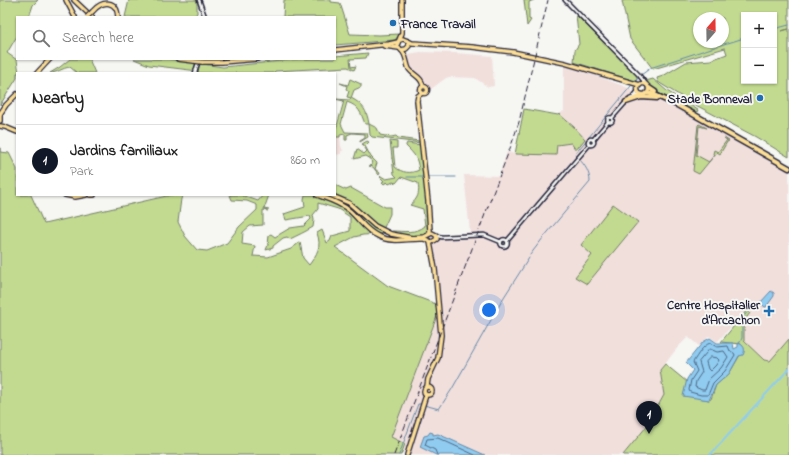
<!DOCTYPE html>
<html lang="en">
<head>
<meta charset="utf-8">
<style>
	body { margin:0; font-family:"Indie Flower",sans-serif; background:#f2f2f2; color:#222 }
	.controls { position:absolute; right:12px; top:12px; display:grid; overflow:hidden; border-radius:0px; box-shadow:0 1px 3px #0004 }
	.controls button { width:36px; height:36px; display:grid; place-items:center; padding:0; border:0; border-bottom:1px solid #e0e0e0; background:#fff; color:#222; font:20px sans-serif }
	.compass { position:absolute; left:693px; top:12px; width:36px; height:36px; border-radius:50%; background:#fff; box-shadow:0 1px 3px #0004; rotate:20deg }
	.you { position:absolute; left:489px; top:310px; width:14px; height:14px; margin:-10px; border:3px solid #fff; border-radius:50%; background:#1a73e8; box-shadow:0 0 0 6px #1a73e833 }
	.badge { display:grid; place-items:center; width:26px; height:26px; border-radius:50%; background:#111827; color:#fff; font-size:13px; font-weight:700 }
	.pin { position:absolute; translate:-50% -33px; filter:drop-shadow(0 1px 2px #0008) }
	.pin::after { content:''; position:absolute; top:21px; width:14px; height:12px; background:inherit; clip-path:polygon(0 0,100% 0,50% 100%) }
	.list { margin:0; padding:0; list-style:none }
	h2 { display:flex; justify-content:space-between; align-items:center; height:52px; margin:0; padding:0 16px; font-size:17px }
	h2 small { font-size:13px; font-weight:400; color:#767676 }
	.list li { display:grid; grid-template-columns:26px 1fr auto; gap:12px; align-items:center; box-sizing:border-box; height:72px; padding:0 16px; border-top:1px solid #e0e0e0 }
	.list b { display:block; font-size:15px; white-space:nowrap }
	.list p { margin:0; font-size:13px; white-space:nowrap; color:#767676 }
	.list em { font-size:13px; font-style:normal; color:#767676 }
	.icon { flex:none; width:22px; height:22px; fill:none; stroke:currentColor; stroke-width:2; stroke-linecap:round; stroke-linejoin:round }
	.map { position:relative; flex:none; width:789px; height:455px; overflow:hidden }
	.search { position:absolute; background:#fff; box-shadow:0 1px 3px #0004; left:16px; top:16px; width:320px; height:44px; display:flex; align-items:center; gap:10px; box-sizing:border-box; padding:0 14px; border-radius:0px; color:#767676; font-size:15px }
	.panel { position:absolute; background:#fff; box-shadow:0 1px 3px #0004; left:16px; top:72px; width:320px; height:124px; border-radius:0px }
	.map>svg:first-child { display:block }
	.built { fill:#f1dfdc }
	.green { fill:#c2da90; stroke:#727e66; fill-rule:evenodd }
	.water { fill:#90ccf0; stroke:#6488a8 }
	.lines { fill:none; stroke-linecap:round; stroke-linejoin:round }
	.shore { stroke:#4e6683; stroke-width:1 }
	.stream { stroke:#6488a8; stroke-width:1 }
	.canal { stroke:#90ccf0; stroke-width:2 }
	.minor-casing { stroke:#22223b; stroke-width:5.5 }
	.major-casing { stroke:#22223b; stroke-width:6 }
	.highway-casing { stroke:#22223b; stroke-width:7 }
	.minor { stroke:#f6f6f2; stroke-width:2.5 }
	.major { stroke:#fcde96; stroke-width:3.5 }
	.highway { stroke:#fcde96; stroke-width:4 }
	.rail { stroke:#22223b; stroke-width:1; stroke-dasharray:6 3; stroke-linecap:butt }
	.major-bridge-casing { stroke:#22223b; stroke-width:6; stroke-linecap:butt }
	.major-bridge { stroke:#fcde96; stroke-width:3.5 }
	.poi-dot { fill:#1f6fb2; stroke:#f6f6f2; stroke-width:1.5 }
	.labels { text-anchor:middle; stroke-width:4; stroke-linejoin:round; paint-order:stroke }
	.poi-label { font-size:13px; font-weight:bold; fill:#22223b; stroke:#f6f6f2; text-anchor:end }
</style>
</head>
<body>
<div class="map">
<svg width="789" height="455" viewBox="0 0 789 455">
	<rect width="100%" height="100%" fill="#f6f6f2"/>
	<filter id="ink" filterUnits="userSpaceOnUse"><feTurbulence type="fractalNoise" baseFrequency=".025" numOctaves="2"/><feDisplacementMap in="SourceGraphic" scale="8" xChannelSelector="R" yChannelSelector="G"/><feConvolveMatrix kernelMatrix="1 2 1 2 8 2 1 2 1" color-interpolation-filters="sRGB"/></filter>
	<g filter="url(#ink)">
		<!-- built -->
		<g class="built">
			<path d="M420,52L455,53L492,56L494,86L488,87L475,78L449,77L446,78L431,89L429,88L419,75L410,66L408,56L409,54Z"/>
			<path d="M564,66L592,74L631,89L636,99L653,98L666,103L789,170V339L770,361L764,360L744,341V321L747,310L717,342L709,336L699,346L688,337L678,347L660,370L664,395L647,426L623,455H404L405,444L391,437L437,316L430,237L470,232L464,175L499,176L507,152L515,154L556,155L557,145L585,139L574,127L559,114L564,111Z"/>
			<path d="M335,137H340L341,146L343,151H341V154L335,155Z"/>
		</g>
		<!-- green -->
		<g class="green">
			<path d="M0,0H38L33,5L29,17H17V36L7,53L17,60L19,73H17V78L0,105Z"/>
			<path d="M129,0H197V13L193,17H125Z"/>
			<path d="M284,0H331V2L340,3L350,34L379,35L400,34L395,40L335,45V17H283Z"/>
			<path d="M524,0H534L529,2V19L531,20L527,26Z"/>
			<path d="M626,0H789V29L781,31L789,29V157L756,137L690,102L658,82L657,78L663,76L686,62L711,60L727,54L725,48L653,69L630,39L622,1ZM744,15H774V81H744ZM699,18H723V42H699Z"/>
			<path d="M576,15L637,76V79L634,81L574,62L575,50L579,44Z"/>
			<path d="M368,53L366,58L350,59L351,67L356,66L354,70L348,67L275,71L274,73H198V71L149,65L134,59H168L223,67L300,59H335V56Z"/>
			<path d="M70,59H89L95,73H77L70,67C62,68 57,73 50,73L60,67Z"/>
			<path d="M350,79L361,84V87L354,90L351,98C363,104 367,111 369,124L377,128L380,135L391,137L396,136L398,138L419,141L420,140L421,143L372,137L370,135L369,124H365C361,113 359,106 347,102L341,124L345,132L367,133L368,137L360,142V141L365,138V134L352,133L347,135V140H345V134L340,135V137H335V129L337,126L344,101L335,99L350,100L351,98L347,97L349,91L346,89L347,86L340,83L348,85Z"/>
			<path d="M653,79L667,91L698,110L697,112L654,91L646,81Z"/>
			<path d="M524,109L558,115L559,114L574,127L585,139L576,150L571,143L557,145L556,155L515,154Z"/>
			<path d="M699,124L707,128L699,126L696,155L709,162L714,155L713,154L714,150L718,152L727,140L724,138L729,141L727,142L720,154L717,152L699,174L693,171L698,125Z"/>
			<path d="M367,141L369,142L365,146L371,157L377,163L375,169L380,173L379,175L373,167L369,166L372,165L371,159L366,156L354,159L357,149L364,154L367,151L362,144Z"/>
			<path d="M390,141L397,142V148H393L395,167C402,173 411,174 419,170C417,157 415,155 406,146V145L407,143L421,145L429,227L428,234C418,240 404,236 393,234L392,231C403,231 416,234 425,226L423,209L410,205C418,199 420,193 418,183L401,177L396,183L393,182L389,184L387,182L384,184L382,182L384,181L380,177L381,176L386,179L397,177L394,174Z"/>
			<path d="M0,147V152L9,153L17,169V195H31L44,224L171,195H183L181,199L178,222L185,236L197,250L207,251L227,243L239,227L257,210V205L247,201L232,200L230,195H241L258,201L263,195H269L264,209L269,210L268,211L263,210V225L250,226L243,232L242,244L255,246L253,256L268,257L291,249L300,242L303,258L309,265C317,254 322,247 317,233L322,230L327,243L330,241L332,236L350,231V217L338,209L318,203V209L313,215L314,220L313,227C305,232 298,235 290,239L287,237L283,238L273,246V248L266,250L268,245L269,235L271,234L275,237L290,228L304,226L311,219L310,216L286,220L284,214L305,207L304,199L305,195H335V185L346,190L351,188L385,207H390V214L381,234L363,235L354,237L335,247L388,286L436,304L437,316L391,437L405,444L401,455H0Z"/>
			<path d="M613,204L638,222L587,284L575,277L592,255L581,245Z"/>
			<path d="M747,310L750,313L744,321V341L764,360L770,361L789,339V455H623L647,426L664,395L660,370L665,364L687,382L689,396L709,400L711,399L716,385L729,374L740,355L741,344L721,342Z"/>
		</g>
		<!-- water -->
		<g class="water">
			<path d="M771,291L774,293V296L766,307H765L760,303Z"/>
			<path d="M710,338L717,343H733L734,349L738,347V343C744,345 746,349 743,355L739,356L729,374L716,385L709,400L683,396L687,379L693,370L686,363L703,342Z"/>
			<path d="M430,432L433,433V435L438,434L485,455H436L420,447L424,436L428,435Z"/>
		</g>
		<g class="lines">
			<!-- shore -->
			<g class="shore">
				<path d="M710,343L717,347L728,346L730,351L734,353L735,355L725,371L713,383L708,395H701L690,392L689,390L691,380L697,371L693,362C698,355 702,346 710,343Z"/>
				<path d="M710,349L717,352L724,351L728,357L721,368L709,379L705,390H702L695,387L696,381L702,372L699,362Z"/>
				<path d="M711,357L717,358L719,360L716,365L710,371L708,369L706,362Z"/>
				<path d="M437,455L435,450L425,445L427,439L438,438L475,455"/>
			</g>
			<!-- stream -->
			<g class="stream">
				<path d="M774,29L789,25"/>
				<path d="M728,43L744,38"/>
				<path d="M653,67L727,43"/>
				<path d="M641,75L652,67"/>
				<path d="M635,82L639,77"/>
				<path d="M577,157L575,154L631,86"/>
				<path d="M407,177H423"/>
				<path d="M428,177H456"/>
				<path d="M530,255L543,238L590,182C590,173 585,165 579,159"/>
				<path d="M751,308L755,304"/>
				<path d="M739,344L742,338V319L748,311"/>
				<path d="M424,405L439,409L452,389L504,297L529,258"/>
				<path d="M399,455L418,404H421"/>
			</g>
			<!-- canal -->
			<path class="canal" d="M710,455L789,369"/>
			<defs>
				<g id="minor">
					<path d="M199,0L205,17"/>
					<path d="M565,0L639,75L646,84"/>
					<path d="M195,73L199,59"/>
					<path d="M634,96L638,91"/>
					<path d="M630,99L642,94"/>
					<circle cx="610" cy="120" r="2.5"/>
					<path d="M612,118L626,102"/>
					<circle cx="591" cy="142" r="3"/>
					<path d="M593,140L608,122"/>
					<path d="M437,236L442,237L484,235L501,242"/>
					<circle cx="504" cy="243" r="3.5"/>
					<path d="M507,241L589,145"/>
				</g>
				<g id="major">
					<path d="M66,0L75,17"/>
					<path d="M74,0L92,17"/>
					<path d="M93,11C103,0 117,0 118,17"/>
					<path d="M400,40L403,39L408,41L409,46L406,49L401,50L397,45L402,33V0"/>
					<path d="M408,41L412,43L472,47L513,52L565,63L640,85"/>
					<path d="M384,46L399,48"/>
					<path d="M335,50L389,44L398,42"/>
					<path d="M402,51C407,56 406,63 409,69C414,76 422,77 423,86"/>
					<path d="M178,59L194,61"/>
					<path d="M202,62H222L257,59"/>
					<path d="M37,73L50,59"/>
					<circle cx="643" cy="89" r="5.5"/>
					<circle cx="424" cy="90" r="3.5"/>
					<path d="M422,93L418,96L417,101L428,201L430,231L429,234"/>
					<path d="M0,113V121"/>
					<path d="M0,114L6,105L17,94"/>
					<path d="M0,126L5,127L17,132"/>
					<path d="M65,195L75,197L86,195"/>
					<path d="M90,195H94"/>
					<path d="M317,195C328,199 341,203 350,211C360,220 366,231 378,236C393,244 408,238 424,239C428,240 429,241 432,242L437,239L436,235L432,233L424,237L412,238L391,234L375,226L349,203L330,195"/>
					<path d="M427,386L428,379L438,358L441,335L435,269L430,242"/>
					<circle cx="428" cy="391" r="4"/>
					<path d="M407,455L426,395"/>
				</g>
				<g id="highway">
					<path d="M649,88L655,92"/>
					<path d="M647,93L655,95L677,105L789,168"/>
					<path d="M626,102L641,97L657,98"/>
				</g>
			</defs>
			<!-- minor casing -->
			<use href="#minor" class="minor-casing"/>
			<!-- major casing -->
			<use href="#major" class="major-casing"/>
			<!-- highway casing -->
			<use href="#highway" class="highway-casing"/>
			<!-- minor -->
			<use href="#minor" class="minor"/>
			<!-- major -->
			<use href="#major" class="major"/>
			<!-- highway -->
			<use href="#highway" class="highway"/>
			<!-- rail -->
			<path class="rail" d="M394,455L512,143L519,122L548,0"/>
			<defs>
				<g id="major-bridge">
					<path d="M87,17L93,11"/>
					<path d="M194,61L202,62"/>
				</g>
			</defs>
			<!-- major-bridge casing -->
			<use href="#major-bridge" class="major-bridge-casing"/>
			<!-- major-bridge -->
			<use href="#major-bridge" class="major-bridge"/>
		</g>
	</g>
	<!-- markers -->
	<g class="poi-dot">
		<circle cx="393" cy="23" r="4"/>
		<circle cx="760" cy="98" r="4"/>
		<path d="M767 305h4v4h4v4h-4v4h-4v-4h-4v-4h4z"/>
	</g>
	<g class="labels">
		<!-- poi labels -->
		<g class="poi-label">
			<text x="401" y="28" text-anchor="start">France Travail</text>
			<text x="752" y="103">Stade Bonneval</text>
			<text x="760" y="309">Centre Hospitalier<tspan x="760" dy="15">d‘Arcachon</tspan></text>
		</g>
	</g>
</svg>
<div class="controls">
<button>+</button>
<button>−</button>
</div>
<svg class="compass" viewBox="-18 -18 36 36"><path d="M0-13l5 13h-10z" fill="#e53935"/><path d="M0 13l5-13h-10z" fill="#767676"/></svg>
<div class="you"></div>
<div class="pin badge" style="left:649px;top:434px">1</div>
<div class="search"><svg class="icon" aria-label="search" viewBox="0 0 24 24"><circle cx="10" cy="10" r="6"/><path d="M15 15l6 6"/></svg>Search here</div>
<section class="panel">
<h2>Nearby<small></small></h2>
<ul class="list">
<li><span class="badge">1</span><div><b>Jardins familiaux</b><p>Park</p></div><em>860 m</em></li>
</ul>
</section>
</div>
</body>
</html>
